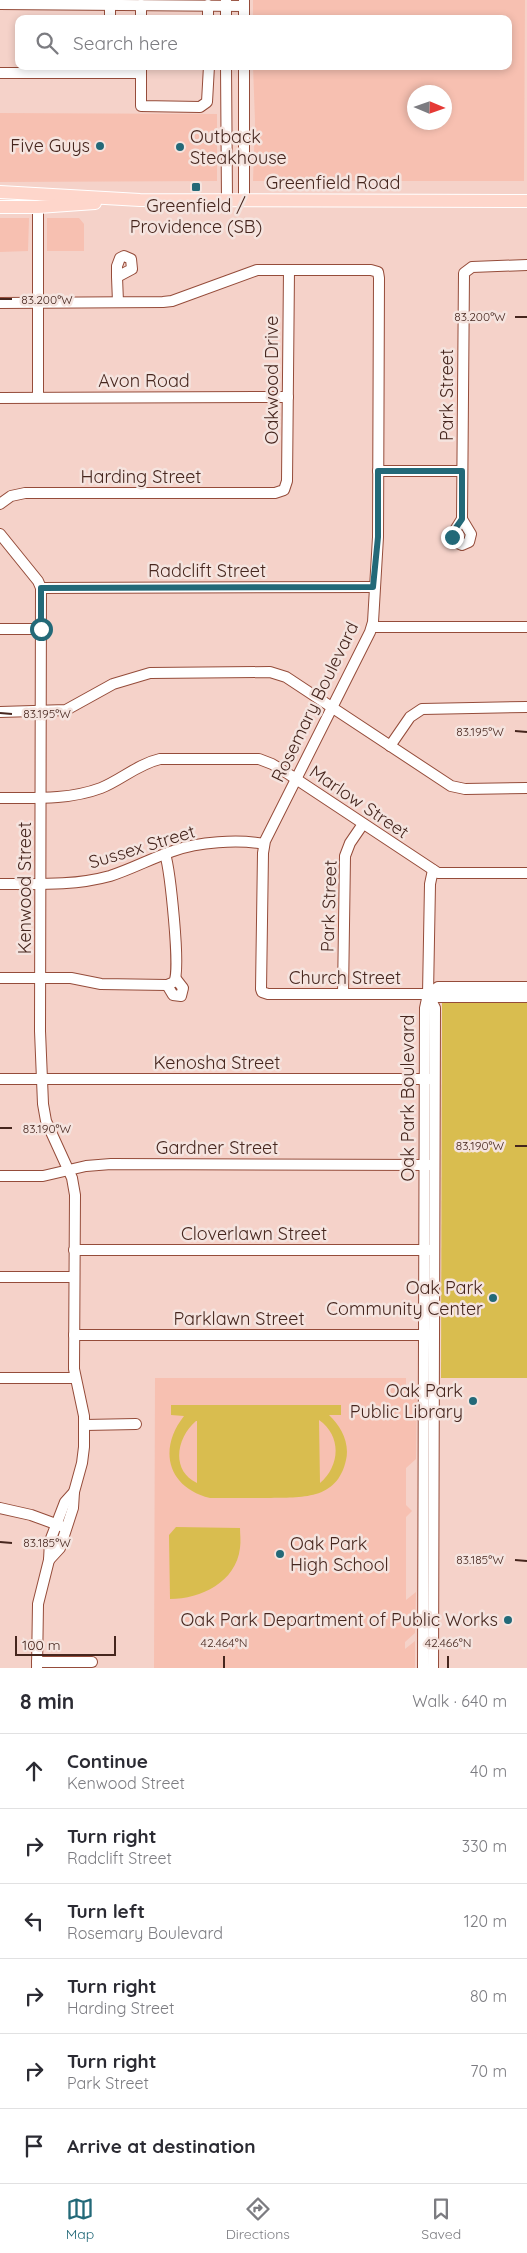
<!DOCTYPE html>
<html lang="en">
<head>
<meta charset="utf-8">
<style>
	body { margin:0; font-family:Quicksand,sans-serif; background:#f2f2f3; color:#2b2b33 }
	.compass { position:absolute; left:407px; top:85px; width:45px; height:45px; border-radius:50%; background:#fff; box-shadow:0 2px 8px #0003; rotate:92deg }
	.scale { position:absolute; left:15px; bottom:12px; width:101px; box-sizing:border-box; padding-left:5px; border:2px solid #46261e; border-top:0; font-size:14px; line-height:18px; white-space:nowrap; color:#46261e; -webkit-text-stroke:4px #f5e4df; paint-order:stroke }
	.stop { position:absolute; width:15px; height:15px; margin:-11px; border:4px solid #236978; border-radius:50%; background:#fff }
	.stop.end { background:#236978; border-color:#fff; box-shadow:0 1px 5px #0008 }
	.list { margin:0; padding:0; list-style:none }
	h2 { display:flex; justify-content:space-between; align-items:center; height:65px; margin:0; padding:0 20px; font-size:21px }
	h2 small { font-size:16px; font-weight:400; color:#7c7c81 }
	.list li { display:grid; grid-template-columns:32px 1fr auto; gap:15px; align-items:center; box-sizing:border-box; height:75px; padding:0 20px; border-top:1px solid #e1e1e2 }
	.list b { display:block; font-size:19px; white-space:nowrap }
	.list p { margin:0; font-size:16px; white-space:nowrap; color:#7c7c81 }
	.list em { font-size:16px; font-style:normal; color:#7c7c81 }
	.icon { flex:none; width:28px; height:28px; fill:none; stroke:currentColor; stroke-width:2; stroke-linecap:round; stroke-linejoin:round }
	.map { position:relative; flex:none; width:527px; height:1668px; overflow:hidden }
	.search { position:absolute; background:#fff; box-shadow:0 2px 8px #0003; left:15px; right:15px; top:15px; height:55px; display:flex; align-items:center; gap:12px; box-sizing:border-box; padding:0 18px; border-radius:10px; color:#7c7c81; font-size:19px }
	.sheet { height:515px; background:#fff }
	nav { display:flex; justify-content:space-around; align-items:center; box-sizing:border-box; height:70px; border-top:1px solid #e1e1e2; background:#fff; font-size:14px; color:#7c7c81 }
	nav a { display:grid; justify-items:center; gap:2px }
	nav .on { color:#236978 }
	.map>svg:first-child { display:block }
	.built { fill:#f7c0b1; fill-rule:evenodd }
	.green { fill:#d9bd4f; fill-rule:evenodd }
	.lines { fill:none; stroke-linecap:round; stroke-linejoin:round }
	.minor-casing { stroke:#954c3a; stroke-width:12 }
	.major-casing { stroke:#fff; stroke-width:14 }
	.minor { stroke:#fff; stroke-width:10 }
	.major { stroke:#fed6cb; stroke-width:12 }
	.route { stroke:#236978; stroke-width:6 }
	.ticks { fill:none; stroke:#46261e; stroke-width:2 }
	.poi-dot { fill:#236978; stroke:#f5e4df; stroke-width:2 }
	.labels { text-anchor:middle; stroke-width:5; stroke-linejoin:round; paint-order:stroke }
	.poi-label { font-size:18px; fill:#46261e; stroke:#f5e4df; text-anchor:end }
	.street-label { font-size:18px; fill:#46261e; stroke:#f5e4df }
	.ticks-label { font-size:12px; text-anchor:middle; fill:#46261e; stroke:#f5e4df; stroke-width:5; stroke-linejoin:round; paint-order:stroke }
</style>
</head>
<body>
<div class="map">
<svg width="527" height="1668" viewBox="0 0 527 1668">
	<rect width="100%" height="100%" fill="#f5d2c9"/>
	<!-- built -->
	<g class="built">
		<path d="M253,0H525L524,181H253L255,121L253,66H508V19H253ZM444,92V122H414V92Z"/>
		<path d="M0,113L217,114V181L0,182Z"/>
		<path d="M0,218H29L28,251L0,252Z"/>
		<path d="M47,218H79L84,224V251H47Z"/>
		<path d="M155,1378H406V1387H417L416,1459L406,1468V1505L412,1511L406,1517V1600L416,1592L415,1633L405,1642V1649L415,1641V1668H154Z"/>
	</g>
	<!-- green -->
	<g class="green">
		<path d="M442,1003H527V1378H441Z"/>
		<path d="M171,1405H341V1415H329C341,1426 350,1443 346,1460C337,1501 301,1497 268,1498C248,1498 229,1498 210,1498C167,1487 158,1449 184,1416L171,1415ZM319,1420C342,1436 340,1466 320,1483ZM196,1421H197V1483C170,1470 177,1437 196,1421Z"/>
		<path d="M176,1527L240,1528C240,1534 241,1541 240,1548C236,1582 201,1599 170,1599L169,1535Z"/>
	</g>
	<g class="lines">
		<defs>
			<g id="minor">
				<path d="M244,0V19"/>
				<path d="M0,4L244,6"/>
				<path d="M141,5V19"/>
				<path d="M208,5V19"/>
				<path d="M110,19V4"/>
				<path d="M226,19V1"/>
				<path d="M141,66V106L200,107L207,102L209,66"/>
				<path d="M226,66L227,200"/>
				<path d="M0,73H141"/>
				<path d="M244,200V66"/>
				<path d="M117,277V266L120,258L124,256L131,259L132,269L117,277L118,302"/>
				<path d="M0,303L163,302L172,301L257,270H371L378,272L379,278L378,537L373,622L370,632L265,841L263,853L261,989L262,992L268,994H428L438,997H527"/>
				<path d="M38,397V207"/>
				<path d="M0,398L288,397"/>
				<path d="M378,471H462"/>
				<path d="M0,504L11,496L25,493H275L284,490L287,481L289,270"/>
				<path d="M462,519L471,534L469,542L462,545L455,542L452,535L462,519L464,273L472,267L527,265"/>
				<path d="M0,534L38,581L41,588L40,1031L43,1104L46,1121L72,1178L75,1195L74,1369L84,1416V1447L82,1463L74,1492L73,1508L60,1548L49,1560"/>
				<path d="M41,588L373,587"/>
				<path d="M372,627H527"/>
				<path d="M0,629H41"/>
				<path d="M0,712L66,710L113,684L150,673L270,672L286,677L451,786L465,789L527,788"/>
				<path d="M390,746L410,717L422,709L527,707"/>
				<path d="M0,798C34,798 69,800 101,788C121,780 138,764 160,759H259L272,764L290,775L438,873H527"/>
				<path d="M0,884C36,884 74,886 110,876C132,869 152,858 173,851C198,842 238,839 264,844"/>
				<path d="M0,978H71L101,984L167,985L174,982C181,970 170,870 165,854"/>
				<path d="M167,985L173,995L181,996L183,988L176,979"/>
				<path d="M343,994L345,856L350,843L363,824"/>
				<path d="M428,994L435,1008L433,1668"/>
				<path d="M428,994L438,987H527"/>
				<path d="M0,1079H431"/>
				<path d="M0,1176H43L86,1166L111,1164L430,1165"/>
				<path d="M74,1250H431"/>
				<path d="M0,1277H74"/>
				<path d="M74,1335H431"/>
				<path d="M0,1378H75"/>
				<path d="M85,1425L136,1424"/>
				<path d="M0,1508L31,1515L61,1526"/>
				<path d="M37,1662H92"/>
				<path d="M37,1668L38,1604L49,1560L50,1541L65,1502L74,1492"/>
				<path d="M423,1668L425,1008L428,994L430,884L433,870"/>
			</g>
			<g id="major">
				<path d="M0,192L140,200L527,201"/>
				<path d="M0,207H38L95,203"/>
			</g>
		</defs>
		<!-- minor casing -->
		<use href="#minor" class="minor-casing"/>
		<!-- major casing -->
		<use href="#major" class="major-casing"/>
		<!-- minor -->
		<use href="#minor" class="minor"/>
		<!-- major -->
		<use href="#major" class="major"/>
	</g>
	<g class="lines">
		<!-- route -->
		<path class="route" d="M41,629V588L373,587L378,537V471H462V519L453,532L452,537"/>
	</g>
	<!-- ticks -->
	<path class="ticks" d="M0,299H12M515,317H527M0,713L12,714M515,731L527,732M0,1128H12M515,1146H527M0,1542L12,1543M515,1560L527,1561M224,1668V1656M448,1668V1656"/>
	<!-- markers -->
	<g class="poi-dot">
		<circle cx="100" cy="146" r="5"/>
		<circle cx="180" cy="147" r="5"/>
		<rect x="191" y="182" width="10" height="10" rx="2.5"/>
		<circle cx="493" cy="1298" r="5"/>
		<circle cx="473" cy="1401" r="5"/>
		<circle cx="280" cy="1554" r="5"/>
		<circle cx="508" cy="1620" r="5"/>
	</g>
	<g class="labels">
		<!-- poi labels -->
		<g class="poi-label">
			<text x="190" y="143" text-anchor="start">Outback<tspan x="190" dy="21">Steakhouse</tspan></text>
			<text x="90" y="152">Five Guys</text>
			<text x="196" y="212" text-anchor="middle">Greenfield /<tspan x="196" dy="21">Providence (SB)</tspan></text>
			<text x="483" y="1294">Oak Park<tspan x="483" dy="21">Community Center</tspan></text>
			<text x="463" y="1397">Oak Park<tspan x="463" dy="21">Public Library</tspan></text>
			<text x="290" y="1550" text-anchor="start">Oak Park<tspan x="290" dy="21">High School</tspan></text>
			<text x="498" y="1626">Oak Park Department of Public Works</text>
		</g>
		<!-- street labels -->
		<g class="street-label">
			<text x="333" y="189">Greenfield Road</text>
			<text transform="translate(272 380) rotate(-90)" y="6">Oakwood Drive</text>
			<text x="144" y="387">Avon Road</text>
			<text transform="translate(447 395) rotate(-90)" y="6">Park Street</text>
			<text x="141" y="483">Harding Street</text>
			<text x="207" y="577">Radclift Street</text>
			<text transform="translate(315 702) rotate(-64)" y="6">Rosemary Boulevard</text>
			<text transform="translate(359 802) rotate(34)" y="6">Marlow Street</text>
			<text transform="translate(142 847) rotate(-17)" y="6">Sussex Street</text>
			<text transform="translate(25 888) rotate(-90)" y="6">Kenwood Street</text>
			<text transform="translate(329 906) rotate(-88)" y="6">Park Street</text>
			<text x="345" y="984">Church Street</text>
			<text x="217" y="1069">Kenosha Street</text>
			<text transform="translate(408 1098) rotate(-90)" y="6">Oak Park Boulevard</text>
			<text x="217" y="1154">Gardner Street</text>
			<text x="254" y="1240">Cloverlawn Street</text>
			<text x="239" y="1325">Parklawn Street</text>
		</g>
	</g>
	<g class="ticks-label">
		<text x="47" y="304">83.200°W</text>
		<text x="480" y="321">83.200°W</text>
		<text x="47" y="718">83.195°W</text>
		<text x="480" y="736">83.195°W</text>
		<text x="47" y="1133">83.190°W</text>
		<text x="480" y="1150">83.190°W</text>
		<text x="47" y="1547">83.185°W</text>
		<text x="480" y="1564">83.185°W</text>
		<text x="224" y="1647">42.464°N</text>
		<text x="448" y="1647">42.466°N</text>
	</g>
</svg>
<svg class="compass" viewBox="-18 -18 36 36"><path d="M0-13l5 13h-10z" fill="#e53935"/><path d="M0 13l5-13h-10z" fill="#7c7c81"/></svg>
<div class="scale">100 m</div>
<div class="stop" style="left:41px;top:629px"></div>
<div class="stop end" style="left:452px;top:537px"></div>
<div class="search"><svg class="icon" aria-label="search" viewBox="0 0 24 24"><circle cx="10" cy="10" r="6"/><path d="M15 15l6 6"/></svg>Search here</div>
</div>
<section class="sheet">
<h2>8 min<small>Walk · 640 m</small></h2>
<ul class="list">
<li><svg class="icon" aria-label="ahead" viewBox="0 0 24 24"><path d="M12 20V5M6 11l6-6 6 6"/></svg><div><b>Continue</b><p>Kenwood Street</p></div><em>40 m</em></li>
<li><svg class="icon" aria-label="right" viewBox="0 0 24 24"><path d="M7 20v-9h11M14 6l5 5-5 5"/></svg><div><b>Turn right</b><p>Radclift Street</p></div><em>330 m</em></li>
<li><svg class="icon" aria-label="left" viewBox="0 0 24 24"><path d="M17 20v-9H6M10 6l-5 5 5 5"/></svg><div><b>Turn left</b><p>Rosemary Boulevard</p></div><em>120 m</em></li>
<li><svg class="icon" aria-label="right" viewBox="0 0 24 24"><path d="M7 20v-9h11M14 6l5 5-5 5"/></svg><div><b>Turn right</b><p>Harding Street</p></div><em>80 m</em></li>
<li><svg class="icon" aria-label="right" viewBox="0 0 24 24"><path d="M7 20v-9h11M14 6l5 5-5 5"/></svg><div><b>Turn right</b><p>Park Street</p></div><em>70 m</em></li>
<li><svg class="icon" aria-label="arrive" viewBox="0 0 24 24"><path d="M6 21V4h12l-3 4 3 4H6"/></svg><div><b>Arrive at destination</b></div></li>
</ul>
</section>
<nav>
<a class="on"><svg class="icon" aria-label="map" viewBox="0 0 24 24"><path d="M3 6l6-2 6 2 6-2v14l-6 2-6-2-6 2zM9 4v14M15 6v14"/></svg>Map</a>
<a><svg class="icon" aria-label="directions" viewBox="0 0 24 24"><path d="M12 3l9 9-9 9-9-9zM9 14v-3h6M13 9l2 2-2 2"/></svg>Directions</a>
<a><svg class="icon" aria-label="saved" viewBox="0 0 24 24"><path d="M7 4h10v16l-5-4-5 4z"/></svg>Saved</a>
</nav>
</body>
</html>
